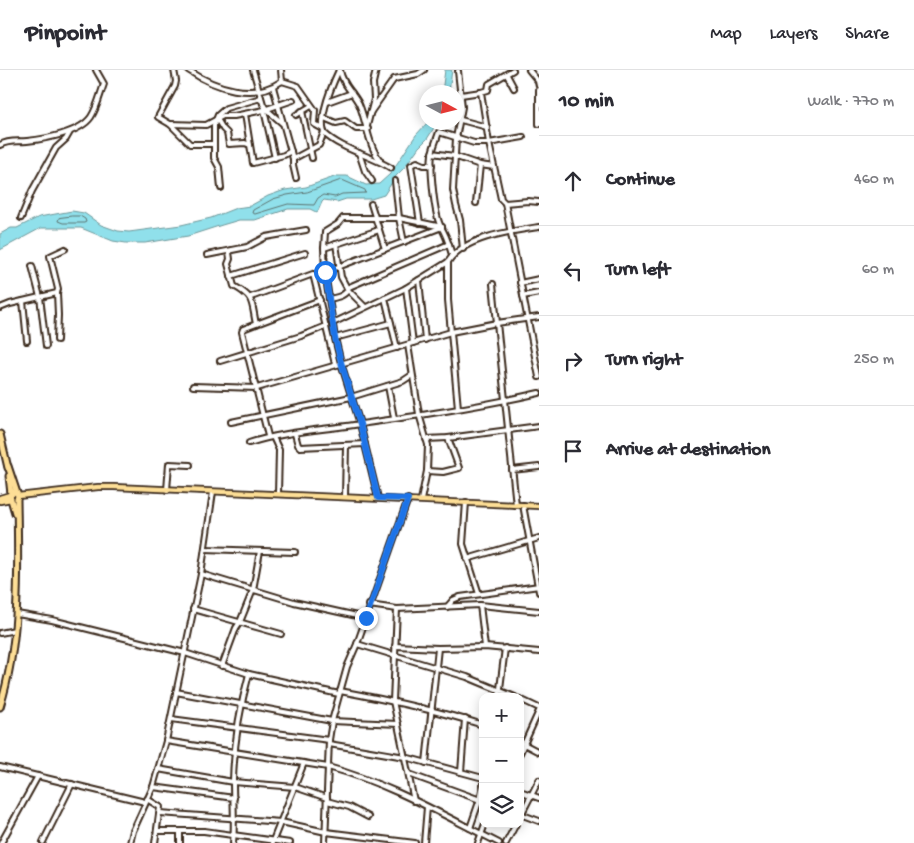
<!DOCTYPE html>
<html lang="en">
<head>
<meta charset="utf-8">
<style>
	body { margin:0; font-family:"Gochi Hand",sans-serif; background:#f7f7f7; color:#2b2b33 }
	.controls { position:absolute; right:15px; bottom:15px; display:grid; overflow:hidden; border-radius:10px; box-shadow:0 2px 12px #0003 }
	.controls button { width:45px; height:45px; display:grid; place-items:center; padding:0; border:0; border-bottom:1px solid #e1e1e2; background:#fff; color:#2b2b33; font:25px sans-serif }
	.compass { position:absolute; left:419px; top:15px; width:45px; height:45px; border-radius:50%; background:#fff; box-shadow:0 2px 12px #0003; rotate:97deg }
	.stop { position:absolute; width:15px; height:15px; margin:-11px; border:4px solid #1a73e8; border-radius:50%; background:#fff }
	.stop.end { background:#1a73e8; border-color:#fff; box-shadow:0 1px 5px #0008 }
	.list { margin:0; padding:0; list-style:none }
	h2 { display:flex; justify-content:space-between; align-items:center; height:65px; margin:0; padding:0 20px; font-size:21px }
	h2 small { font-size:16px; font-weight:400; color:#7c7c81 }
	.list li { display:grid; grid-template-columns:32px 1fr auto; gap:15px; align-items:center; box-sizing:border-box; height:90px; padding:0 20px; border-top:1px solid #e1e1e2 }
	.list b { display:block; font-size:19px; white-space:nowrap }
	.list em { font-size:16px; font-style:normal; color:#7c7c81 }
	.icon { flex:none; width:28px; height:28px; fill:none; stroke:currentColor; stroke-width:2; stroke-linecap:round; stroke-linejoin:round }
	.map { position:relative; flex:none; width:539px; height:773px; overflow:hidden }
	header { display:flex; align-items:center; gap:30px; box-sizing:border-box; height:70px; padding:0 25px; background:#fff; border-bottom:1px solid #e1e1e2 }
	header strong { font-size:24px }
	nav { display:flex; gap:28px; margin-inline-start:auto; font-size:18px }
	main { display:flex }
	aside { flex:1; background:#fff }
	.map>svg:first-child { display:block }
	.water { fill:#90e0eb; stroke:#6e9799 }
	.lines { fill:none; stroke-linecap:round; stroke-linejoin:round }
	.shore { stroke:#5d7370; stroke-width:1 }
	.minor-casing { stroke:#3b2a1e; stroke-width:8 }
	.major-casing { stroke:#3b2a1e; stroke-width:8 }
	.highway-casing { stroke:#3b2a1e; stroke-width:9 }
	.minor { stroke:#fff; stroke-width:4 }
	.major { stroke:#fdde96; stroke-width:4.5 }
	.highway { stroke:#fdde96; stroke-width:5 }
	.route { stroke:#1a73e8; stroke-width:6 }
</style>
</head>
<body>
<header>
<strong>Pinpoint</strong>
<nav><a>Map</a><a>Layers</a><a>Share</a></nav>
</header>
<main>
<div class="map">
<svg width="539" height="773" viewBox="0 0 539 773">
	<rect width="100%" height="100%" fill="#fff"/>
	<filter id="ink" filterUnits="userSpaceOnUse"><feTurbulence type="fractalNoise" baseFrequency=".02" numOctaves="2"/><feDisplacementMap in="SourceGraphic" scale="10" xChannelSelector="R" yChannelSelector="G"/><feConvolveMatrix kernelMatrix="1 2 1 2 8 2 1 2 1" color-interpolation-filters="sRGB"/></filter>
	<g filter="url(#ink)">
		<!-- water -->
		<g class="water">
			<path d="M445,0H452L449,22H442Z"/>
			<path d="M427,53H437L427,69L419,77L404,98L396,106L384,125L371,129H346L337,132L324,130L322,132L318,141L316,142L310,139H288L255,150H239L222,155L188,166L145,173H126L113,171L81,158H41L0,180V164L11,158H17L39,147L72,141L84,143L101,155L118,161L129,162L181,155L211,148L236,138L250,136L268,126L285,120L306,117L337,106H347L366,115L379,114L390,104L416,65Z"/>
		</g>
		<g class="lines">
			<!-- shore -->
			<g class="shore">
				<path d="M342,110L365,120L366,123L342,124L335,127L323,125L318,128L314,135L288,134L255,144L252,143L253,140L273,129L287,125L307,122Z"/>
				<path d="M72,146H80L85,149L86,152L84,153H63L58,151L59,148Z"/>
			</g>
			<defs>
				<g id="minor">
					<path d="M174,0L176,11L175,16L158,47L170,54L190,74H213"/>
					<path d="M188,0C215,18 253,31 282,11"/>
					<path d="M253,0L263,34L266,39L282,53"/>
					<path d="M281,0L282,11"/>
					<path d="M339,0C332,15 319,46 324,63C342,80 370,85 391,98"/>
					<path d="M340,0C342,14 353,22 359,34C366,50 369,78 380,90"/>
					<path d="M529,0L538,11L539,16"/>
					<path d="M458,1L462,37L456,68L453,120L456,135L460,150L463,179"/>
					<path d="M507,5L514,18"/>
					<path d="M282,11L298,16L315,40L314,54L323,59"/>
					<path d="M273,17L293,89V95L296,108"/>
					<path d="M539,20V54"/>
					<path d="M481,22L489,73L501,129L505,133L539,307"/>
					<path d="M461,25L481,22L488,20L489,14L513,0"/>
					<path d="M327,32L352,23"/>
					<path d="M264,40L275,88"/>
					<path d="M302,41L312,88"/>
					<path d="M370,43L394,9L418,4L424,0"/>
					<path d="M245,44L250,75"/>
					<path d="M296,45L311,36"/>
					<path d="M324,48L336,53L345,51L356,59H368"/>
					<path d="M217,49L223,59L227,63L229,74L245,73L250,75L253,93L284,85L291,81"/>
					<path d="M457,49L487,57"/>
					<path d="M170,54L206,55L223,46H234L264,40L293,30"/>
					<path d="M367,56L374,29L373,13L376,0"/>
					<path d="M0,75C9,70 17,72 27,71C45,69 80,63 91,47C97,38 100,25 104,14L96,0"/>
					<path d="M359,83L365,101L372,111"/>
					<path d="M432,83L454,86L480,95L494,97"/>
					<path d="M293,89L319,75L324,62"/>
					<path d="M395,111L399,148L404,172"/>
					<path d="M221,118L219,97L214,88V55L218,45L226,38L261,28"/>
					<path d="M476,133L480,95"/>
					<path d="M505,133L528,131L539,132"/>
					<path d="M371,134L385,179"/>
					<path d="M21,148L32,121L56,78L66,69L70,62"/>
					<path d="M420,153L411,95L417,92L424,95H432"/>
					<path d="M336,174L341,207L348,220L365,237"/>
					<path d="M324,178L379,160"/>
					<path d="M229,182L230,189L228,194L234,216C255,228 251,231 256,254"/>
					<path d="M207,185L247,177L266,167L306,160"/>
					<path d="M452,185C449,175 447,166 441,157C434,144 430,99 432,84C433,77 437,69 439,62L474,73H489L523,67"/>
					<path d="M448,192V230L458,338"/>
					<path d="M32,196L40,227L46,276"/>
					<path d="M325,202L442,157"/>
					<path d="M231,206L305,183"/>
					<path d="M419,210L425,270"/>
					<path d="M520,213L539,209"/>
					<path d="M406,218L413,273"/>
					<path d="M523,226L539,223"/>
					<path d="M251,227L313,204L335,294"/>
					<path d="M385,228L397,278"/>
					<path d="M329,229C338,227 346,226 349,217L449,174"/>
					<path d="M23,231L27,271"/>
					<path d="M0,238L10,234L57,223L58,219L50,186L65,179"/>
					<path d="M333,253L406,218L448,192C463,167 512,161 539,157"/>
					<path d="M335,268L391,253"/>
					<path d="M57,270L58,245L57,223"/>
					<path d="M408,275L419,344L428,375L427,401L421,430"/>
					<path d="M220,291L301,266L326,256"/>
					<path d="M193,316L257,318L451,262L497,253L493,214"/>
					<path d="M388,316L394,348"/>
					<path d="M231,352L351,327L403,311L412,305"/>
					<path d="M295,364L298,375L300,377L365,374"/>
					<path d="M268,366L242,262L243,259L320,230"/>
					<path d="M273,367L279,380L278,424"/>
					<path d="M426,369L448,368L539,356"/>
					<path d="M249,373C282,362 320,360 354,355C416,346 478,337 539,323"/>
					<path d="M512,400L539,397"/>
					<path d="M427,401L443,402L459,398L448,368"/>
					<path d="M167,420L169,394L190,395"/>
					<path d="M345,427L346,375"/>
					<path d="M378,428L360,354L341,293L335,268L325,202L324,178L325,162L338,154L343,148H399L442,157"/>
					<path d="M466,432L463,474L479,524"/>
					<path d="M516,435L497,253L539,247"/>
					<path d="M523,435L539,522"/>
					<path d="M205,479L295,482"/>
					<path d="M467,489L539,468"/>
					<path d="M201,504L294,532L366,548"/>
					<path d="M369,535L397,539L480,535L539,541"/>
					<path d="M480,535L485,577"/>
					<path d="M447,537L453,530L460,527L539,516"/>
					<path d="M193,539L281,564"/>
					<path d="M397,539L393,631L414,731"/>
					<path d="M17,544L52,550L185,583L249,604L339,624"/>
					<path d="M0,563L15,560"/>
					<path d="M357,574L467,607L515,627"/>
					<path d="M395,576L438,578L485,577L539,582"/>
					<path d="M222,596L236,558L240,552L253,520L260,481"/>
					<path d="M340,621C388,630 436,640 483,655"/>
					<path d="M176,622L332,651L398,654"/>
					<path d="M499,627L505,578"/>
					<path d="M520,629L539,638"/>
					<path d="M171,649L329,670"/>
					<path d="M166,671L328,697C388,713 443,745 499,773"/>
					<path d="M520,672L539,682"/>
					<path d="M329,674L405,687L483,708"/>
					<path d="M520,683L539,641"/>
					<path d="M426,693L438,578"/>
					<path d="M0,697L145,732"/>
					<path d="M158,699L233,712L295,717L327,728"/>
					<path d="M461,702L465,649"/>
					<path d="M409,704L483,731"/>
					<path d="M153,717L234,728"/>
					<path d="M520,721L539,728"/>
					<path d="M147,729L160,737L155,773"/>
					<path d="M327,731L349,737L368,747"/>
					<path d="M160,743L281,752L326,762L415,773"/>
					<path d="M520,744L539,751"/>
					<path d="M520,747L539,710"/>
					<path d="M470,758L480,729L483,715"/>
					<path d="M157,761H204L290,773"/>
					<path d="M180,761V773"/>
					<path d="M43,772L72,714"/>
					<path d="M1,773L38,706"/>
					<path d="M130,773L133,761L153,717L166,671L201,504L213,422"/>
					<path d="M233,773C235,752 233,732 233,711C234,674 239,640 249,604"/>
					<path d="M272,773L304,693"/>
					<path d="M325,773L329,670L332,651L347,597L357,574L408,429"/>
					<path d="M424,773L427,737"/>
					<path d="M478,773L485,754"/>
					<path d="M506,773L516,754"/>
				</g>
				<g id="major">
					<path d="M18,426L98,417H114L539,436"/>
					<path d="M0,428L10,425"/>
					<path d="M0,431L11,429"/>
				</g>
				<g id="highway">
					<path d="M0,364L8,398"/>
					<path d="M9,406L11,424"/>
					<path d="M14,422L10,426L15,443"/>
					<path d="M0,637C21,569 18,499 17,429L18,426L8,396"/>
				</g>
			</defs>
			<!-- minor casing -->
			<use href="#minor" class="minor-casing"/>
			<!-- major casing -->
			<use href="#major" class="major-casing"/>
			<!-- highway casing -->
			<use href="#highway" class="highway-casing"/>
			<!-- minor -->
			<use href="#minor" class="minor"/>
			<!-- major -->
			<use href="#major" class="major"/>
			<!-- highway -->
			<use href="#highway" class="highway"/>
		</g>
	</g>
	<g class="lines" filter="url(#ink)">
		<!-- route -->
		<path class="route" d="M325,202L335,268L341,292L360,354L378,428L408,429L366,548"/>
	</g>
</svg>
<div class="controls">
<button>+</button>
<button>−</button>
<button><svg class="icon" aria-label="layers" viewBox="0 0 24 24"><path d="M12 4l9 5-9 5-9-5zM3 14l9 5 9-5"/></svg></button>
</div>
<svg class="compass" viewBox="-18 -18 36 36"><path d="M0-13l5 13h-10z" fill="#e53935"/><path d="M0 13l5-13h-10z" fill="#7c7c81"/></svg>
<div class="stop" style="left:325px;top:202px"></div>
<div class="stop end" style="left:366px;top:548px"></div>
</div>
<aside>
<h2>10 min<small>Walk · 770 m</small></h2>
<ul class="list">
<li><svg class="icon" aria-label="ahead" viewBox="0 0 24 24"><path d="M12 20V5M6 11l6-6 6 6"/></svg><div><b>Continue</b></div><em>460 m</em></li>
<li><svg class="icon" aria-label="left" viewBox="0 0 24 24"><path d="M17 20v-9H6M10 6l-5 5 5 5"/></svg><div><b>Turn left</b></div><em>60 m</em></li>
<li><svg class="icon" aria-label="right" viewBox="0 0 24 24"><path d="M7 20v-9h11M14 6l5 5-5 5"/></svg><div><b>Turn right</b></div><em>250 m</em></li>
<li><svg class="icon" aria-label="arrive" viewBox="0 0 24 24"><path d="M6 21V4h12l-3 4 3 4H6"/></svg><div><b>Arrive at destination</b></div></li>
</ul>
</aside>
</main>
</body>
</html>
